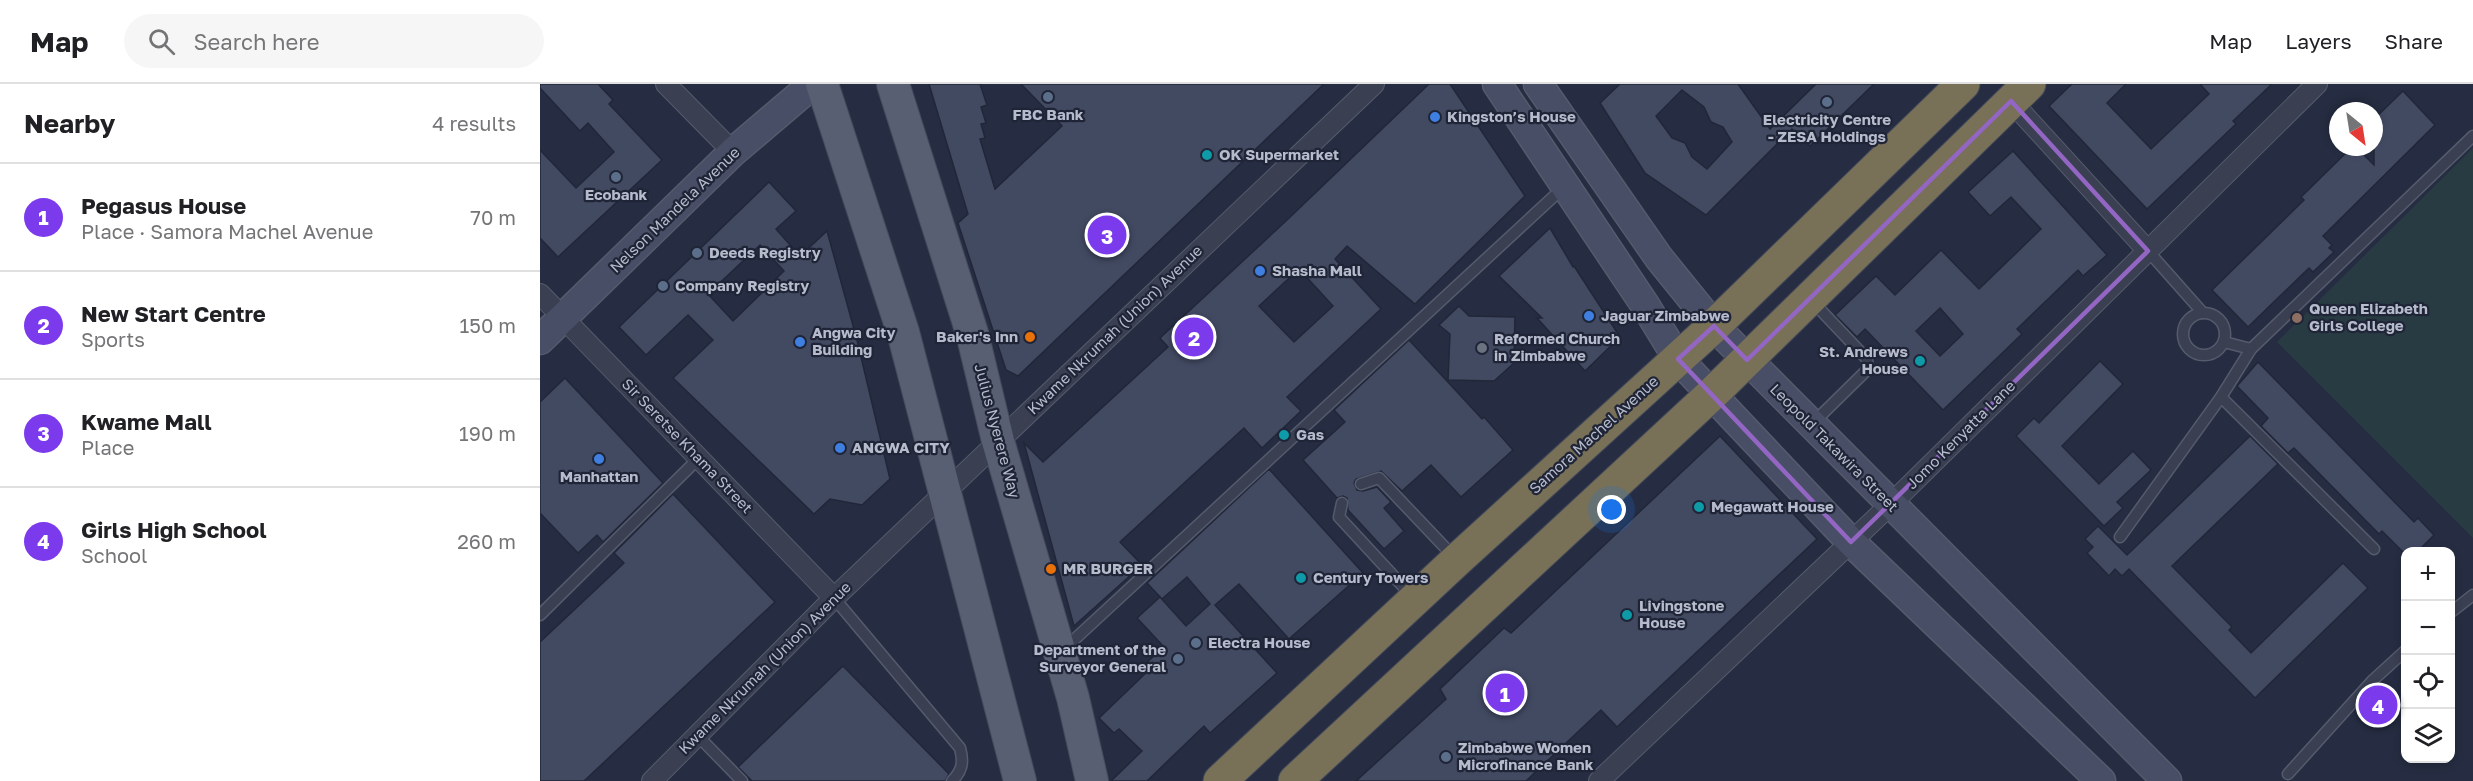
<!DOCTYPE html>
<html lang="en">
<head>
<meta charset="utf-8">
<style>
	body { margin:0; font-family:"Golos Text",sans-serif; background:#f6f6f6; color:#202124 }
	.controls { position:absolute; right:18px; bottom:18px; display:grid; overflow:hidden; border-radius:12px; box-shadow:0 3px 9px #0003 }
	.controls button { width:54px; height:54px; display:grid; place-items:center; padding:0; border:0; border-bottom:2px solid #e0e0e0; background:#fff; color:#202124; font:30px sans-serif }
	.compass { position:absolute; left:1789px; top:18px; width:54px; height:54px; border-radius:50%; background:#fff; box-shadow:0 3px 9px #0003; rotate:150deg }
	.you { position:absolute; left:1072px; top:426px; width:21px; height:21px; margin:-15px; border:4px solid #fff; border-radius:50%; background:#1a73e8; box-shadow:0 0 0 9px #1a73e833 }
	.badge { display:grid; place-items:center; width:39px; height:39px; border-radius:50%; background:#7c3aed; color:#fff; font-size:20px; font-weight:700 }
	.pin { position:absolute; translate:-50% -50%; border:3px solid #fff; box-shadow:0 2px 6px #0006 }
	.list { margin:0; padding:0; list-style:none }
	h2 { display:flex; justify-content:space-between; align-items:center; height:78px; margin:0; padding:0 24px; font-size:26px }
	h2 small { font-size:20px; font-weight:400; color:#757577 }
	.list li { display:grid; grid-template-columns:39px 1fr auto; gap:18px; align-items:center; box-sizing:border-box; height:108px; padding:0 24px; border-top:2px solid #e0e0e0 }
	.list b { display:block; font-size:22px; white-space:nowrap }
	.list p { margin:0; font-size:20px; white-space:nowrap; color:#757577 }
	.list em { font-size:20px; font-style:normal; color:#757577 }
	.icon { flex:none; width:33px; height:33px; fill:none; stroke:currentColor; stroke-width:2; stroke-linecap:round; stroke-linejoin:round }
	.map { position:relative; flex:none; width:1933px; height:697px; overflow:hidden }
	header { display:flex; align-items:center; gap:36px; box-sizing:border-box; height:84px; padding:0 30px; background:#fff; border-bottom:2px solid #e0e0e0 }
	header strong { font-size:28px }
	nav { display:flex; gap:33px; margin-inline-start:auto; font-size:21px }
	.search { width:420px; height:54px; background:#f6f6f6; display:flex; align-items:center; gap:15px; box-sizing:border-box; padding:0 21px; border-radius:33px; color:#757577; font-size:22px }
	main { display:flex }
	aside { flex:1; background:#fff }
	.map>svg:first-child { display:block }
	.green { fill:#283b43 }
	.building { fill:#424a62; stroke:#212739; stroke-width:1.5; fill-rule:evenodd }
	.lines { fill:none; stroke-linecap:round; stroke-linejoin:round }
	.lane-casing { stroke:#555b6c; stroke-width:13 }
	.street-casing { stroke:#555b6c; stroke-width:22 }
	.secondary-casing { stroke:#555b6c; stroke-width:31 }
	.primary-casing { stroke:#44495b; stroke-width:34 }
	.highway-casing { stroke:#424859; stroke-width:35 }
	.lane { stroke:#3a4052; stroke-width:10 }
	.street { stroke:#3a4052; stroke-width:20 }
	.secondary { stroke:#484e65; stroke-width:28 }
	.primary { stroke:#585f72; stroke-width:32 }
	.highway { stroke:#787057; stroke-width:33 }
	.marked { fill:none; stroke:#9366c4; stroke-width:4.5; stroke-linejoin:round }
	.service-dot { fill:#5c6f8a; stroke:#1f2537; stroke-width:2 }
	.shop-dot { fill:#3f7fe0; stroke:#1f2537; stroke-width:2 }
	.culture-dot { fill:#0f9aa8; stroke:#1f2537; stroke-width:2 }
	.education-dot { fill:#8d6e63; stroke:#1f2537; stroke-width:2 }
	.food-dot { fill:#e8710a; stroke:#1f2537; stroke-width:2 }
	.worship-dot { fill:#6b7280; stroke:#1f2537; stroke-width:2 }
	.labels { text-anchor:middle; stroke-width:4.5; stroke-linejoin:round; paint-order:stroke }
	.poi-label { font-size:15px; font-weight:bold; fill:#b7bccc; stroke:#1f2537; text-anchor:start }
	.street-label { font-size:15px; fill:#b7bccc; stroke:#1f2537 }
</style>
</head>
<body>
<header>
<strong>Map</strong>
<div class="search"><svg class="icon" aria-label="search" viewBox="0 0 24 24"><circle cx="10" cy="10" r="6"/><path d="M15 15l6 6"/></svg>Search here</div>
<nav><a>Map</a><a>Layers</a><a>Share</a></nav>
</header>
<main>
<aside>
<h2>Nearby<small>4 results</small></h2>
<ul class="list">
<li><span class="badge">1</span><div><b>Pegasus House</b><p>Place · Samora Machel Avenue</p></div><em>70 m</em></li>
<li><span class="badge">2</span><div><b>New Start Centre</b><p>Sports</p></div><em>150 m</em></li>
<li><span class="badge">3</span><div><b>Kwame Mall</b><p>Place</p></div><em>190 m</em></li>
<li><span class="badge">4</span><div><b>Girls High School</b><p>School</p></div><em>260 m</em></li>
</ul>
</aside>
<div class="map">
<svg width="1933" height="697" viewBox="0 0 1933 697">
	<rect width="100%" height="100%" fill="#262d42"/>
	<!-- green -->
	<path class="green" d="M1933,64V454L1737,258Z"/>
	<!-- building -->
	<g class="building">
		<path d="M0,0H58L73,16L69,20L122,76L18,173L0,154V66L36,104L74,68L48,39L40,47L0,4Z"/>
		<path d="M389,0H440L447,21L441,23L446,39L441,40L445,54L440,55L455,105L522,42L481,0H784L478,292L466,286L418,139L428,130Z"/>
		<path d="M889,0H910L985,112L875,220L807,162L795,175L841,225L747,313L761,327L722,364L704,344L580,458L602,481L534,542L484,359L503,378L628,263L620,254L747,136ZM759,185L793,222L754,258L719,222Z"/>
		<path d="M1080,0H1198L1230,45L1276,0H1334L1270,62L1252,45L1166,131L1105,89L1060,19ZM1142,6L1164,23L1171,38L1183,43L1192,58L1167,85L1152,73L1145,59L1132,54L1116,32Z"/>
		<path d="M1532,0H1586L1567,19L1611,65L1669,10L1660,0H1732L1693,37L1696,40L1607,125L1509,22Z"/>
		<path d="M1863,7L1895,41L1783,152L1792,161L1789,164L1794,168L1773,188L1769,184L1708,243L1672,206L1764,116L1761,113L1812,63H1816L1834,81V35Z"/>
		<path d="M1473,67L1567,171L1543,192L1538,186L1477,245L1482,250L1403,326L1325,245L1317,253L1295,231L1336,192L1355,211L1401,166L1439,205L1501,145L1471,113L1450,132L1428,108ZM1400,224L1423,250L1400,272L1376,247Z"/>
		<path d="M229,98L256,127L236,145L260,172L287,147L317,256L350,395L322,421L290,415L274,430L133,294L173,256L148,231L106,271L79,243ZM220,161L244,187L193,237L168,210Z"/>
		<path d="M1010,144L1033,183L1034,182L1080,253L1045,287L997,234H1002L959,192Z"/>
		<path d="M919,222L929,232L975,233L974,279L954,297L908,296L910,250L899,241Z"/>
		<path d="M869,256L942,335L944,333L973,366L921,413L891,381L862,407L841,387L816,395L814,399L817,406L823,407L837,403L851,418L844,424L864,447L844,465L808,426L807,414L803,412L797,414L763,376L805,338L794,326Z"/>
		<path d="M1560,277L1583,300L1522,362L1559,400L1593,367L1611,386L1577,418L1583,424L1564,442L1476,352L1494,334L1499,339Z"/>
		<path d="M1718,278L1874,438L1878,434L1894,451L1877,468H1863L1842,447L1839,450L1754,364L1748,369L1721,342L1728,334L1697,302Z"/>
		<path d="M25,294L123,399L63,458L57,451L38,469L0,429V318Z"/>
		<path d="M1180,352L1277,455L1077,643L1061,626L986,697H816L906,615L900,605L964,544L971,549Z"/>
		<path d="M1710,352L1738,380L1632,482L1692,543L1689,546L1711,569L1803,479L1828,504L1715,614L1589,485L1582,492L1575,485L1569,492L1547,469L1553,463L1545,455L1558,442L1587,471Z"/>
		<path d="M729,385L823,489L749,555L699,500L675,521L737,589L670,649L664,642L607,697H571L602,667L579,645L574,649L559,634L608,587L604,581L624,563L597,534L620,513L646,542L670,520L647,493L622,515L607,499Z"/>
		<path d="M133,410L235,518L44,697H0V558L84,479L74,469Z"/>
		<path d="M303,582L409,690L405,697H212L198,683Z"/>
	</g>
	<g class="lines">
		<defs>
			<g id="lane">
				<path d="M1608,167L1663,229"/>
				<circle cx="1664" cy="250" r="21"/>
				<path d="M1711,265L1933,52"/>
				<path d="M1681,313L1834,465"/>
				<path d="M1272,340L1328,285L1327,275L1272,217"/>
				<path d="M821,400L839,394L915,474"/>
				<path d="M802,419L799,433L872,512"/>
				<path d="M1580,453L1681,313L1711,265L1684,258"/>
				<path d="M294,514L420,664C424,679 422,687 412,697"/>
				<path d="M1910,529L1933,511"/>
				<path d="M0,531L159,374"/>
				<path d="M523,566L1025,102"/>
				<path d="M157,651L202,697"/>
				<path d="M1748,690L1832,597L1866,566"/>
			</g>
			<g id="street">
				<path d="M126,0L193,68"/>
				<path d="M1471,17L1608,167"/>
				<path d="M0,210L294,514"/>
				<path d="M112,697L294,514L834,0"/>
				<path d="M1059,697L1350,421L1777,0"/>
			</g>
			<g id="secondary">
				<path d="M957,0L1105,221L1138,275L1311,458L1561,697"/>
				<path d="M998,0L1119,174L1174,242L1627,697"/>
				<path d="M0,256L193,68L273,0"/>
			</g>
			<g id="primary">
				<path d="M282,0L363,248L480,697"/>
				<path d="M353,0L432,249L458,357L533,614L552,697"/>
			</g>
			<g id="highway">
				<path d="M680,697L917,476L1174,242L1423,0"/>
				<path d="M755,697L1172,310L1489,0"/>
			</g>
		</defs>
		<!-- lane casing -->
		<use href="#lane" class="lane-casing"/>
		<!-- street casing -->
		<use href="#street" class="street-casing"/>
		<!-- secondary casing -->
		<use href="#secondary" class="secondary-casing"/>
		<!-- primary casing -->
		<use href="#primary" class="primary-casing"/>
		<!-- highway casing -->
		<use href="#highway" class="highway-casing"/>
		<!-- lane -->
		<use href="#lane" class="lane"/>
		<!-- street -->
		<use href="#street" class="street"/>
		<!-- secondary -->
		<use href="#secondary" class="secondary"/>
		<!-- primary -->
		<use href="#primary" class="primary"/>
		<!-- highway -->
		<use href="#highway" class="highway"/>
	</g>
	<!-- marked area -->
	<path class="marked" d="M1471,17L1608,167L1311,458L1138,275L1174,242L1207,276Z"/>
	<!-- markers -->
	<g class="service-dot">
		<circle cx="508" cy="13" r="6"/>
		<circle cx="1287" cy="18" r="6"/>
		<circle cx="76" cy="93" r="6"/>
		<circle cx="157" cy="169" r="6"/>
		<circle cx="123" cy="202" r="6"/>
		<circle cx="656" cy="559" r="6"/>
		<circle cx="638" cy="575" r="6"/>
		<circle cx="906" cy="673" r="6"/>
	</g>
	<g class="shop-dot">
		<circle cx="895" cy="33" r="6"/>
		<circle cx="720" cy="187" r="6"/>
		<circle cx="1049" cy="232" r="6"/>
		<circle cx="260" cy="258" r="6"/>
		<circle cx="300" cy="364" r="6"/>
		<circle cx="59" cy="375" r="6"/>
	</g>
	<g class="culture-dot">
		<circle cx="667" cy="71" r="6"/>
		<circle cx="1380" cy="277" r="6"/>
		<circle cx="744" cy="351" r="6"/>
		<circle cx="1159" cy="423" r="6"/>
		<circle cx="761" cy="494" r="6"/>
		<circle cx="1087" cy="531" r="6"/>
	</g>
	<circle class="education-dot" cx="1757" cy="234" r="6"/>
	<g class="food-dot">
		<circle cx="490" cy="253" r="6"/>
		<circle cx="511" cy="485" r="6"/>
	</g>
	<circle class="worship-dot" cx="942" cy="264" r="6"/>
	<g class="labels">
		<!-- poi labels -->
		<g class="poi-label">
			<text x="508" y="36" text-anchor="middle">FBC Bank</text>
			<text x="907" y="38">Kingston’s House</text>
			<text x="1287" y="41" text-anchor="middle">Electricity Centre<tspan x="1287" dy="17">- ZESA Holdings</tspan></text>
			<text x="679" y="76">OK Supermarket</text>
			<text x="76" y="116" text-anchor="middle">Ecobank</text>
			<text x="169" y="174">Deeds Registry</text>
			<text x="732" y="192">Shasha Mall</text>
			<text x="135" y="207">Company Registry</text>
			<text x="1769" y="230">Queen Elizabeth<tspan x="1769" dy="17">Girls College</tspan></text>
			<text x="1061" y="237">Jaguar Zimbabwe</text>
			<text x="272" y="254">Angwa City<tspan x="272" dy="17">Building</tspan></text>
			<text x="478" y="258" text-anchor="end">Baker's Inn</text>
			<text x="954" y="260">Reformed Church<tspan x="954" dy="17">in Zimbabwe</tspan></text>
			<text x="1368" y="273" text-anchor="end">St. Andrews<tspan x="1368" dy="17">House</tspan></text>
			<text x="756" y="356">Gas</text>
			<text x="312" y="369">ANGWA CITY</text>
			<text x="59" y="398" text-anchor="middle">Manhattan</text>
			<text x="1171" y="428">Megawatt House</text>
			<text x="523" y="490">MR BURGER</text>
			<text x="773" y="499">Century Towers</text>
			<text x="1099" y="527">Livingstone<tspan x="1099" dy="17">House</tspan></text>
			<text x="668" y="564">Electra House</text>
			<text x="626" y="571" text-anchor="end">Department of the<tspan x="626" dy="17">Surveyor General</tspan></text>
			<text x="918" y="669">Zimbabwe Women<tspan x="918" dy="17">Microfinance Bank</tspan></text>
		</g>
		<!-- street labels -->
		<g class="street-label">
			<text transform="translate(135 126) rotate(-44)" y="5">Nelson Mandela Avenue</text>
			<text transform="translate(575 246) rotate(-44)" y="5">Kwame Nkrumah (Union) Avenue</text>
			<text transform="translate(457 347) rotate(75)" y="5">Julius Nyerere Way</text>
			<text transform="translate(1054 351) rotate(-42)" y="5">Samora Machel Avenue</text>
			<text transform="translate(1421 351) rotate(-45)" y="5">Jomo Kenyatta Lane</text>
			<text transform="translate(147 362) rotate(46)" y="5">Sir Seretse Khama Street</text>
			<text transform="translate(1294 364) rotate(45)" y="5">Leopold Takawira Street</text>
			<text transform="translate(225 584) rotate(-45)" y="5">Kwame Nkrumah (Union) Avenue</text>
		</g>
	</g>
</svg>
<div class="controls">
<button>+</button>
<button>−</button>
<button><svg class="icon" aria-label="locate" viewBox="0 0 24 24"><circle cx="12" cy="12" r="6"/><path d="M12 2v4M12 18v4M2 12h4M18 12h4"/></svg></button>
<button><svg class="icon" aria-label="layers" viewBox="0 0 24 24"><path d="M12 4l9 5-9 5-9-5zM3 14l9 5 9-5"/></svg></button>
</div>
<svg class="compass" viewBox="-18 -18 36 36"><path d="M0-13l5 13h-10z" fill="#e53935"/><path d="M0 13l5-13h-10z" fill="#757577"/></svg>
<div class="you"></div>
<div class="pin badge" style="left:965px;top:609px">1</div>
<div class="pin badge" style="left:654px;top:253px">2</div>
<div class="pin badge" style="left:567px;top:151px">3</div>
<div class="pin badge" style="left:1838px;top:621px">4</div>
</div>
</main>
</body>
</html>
